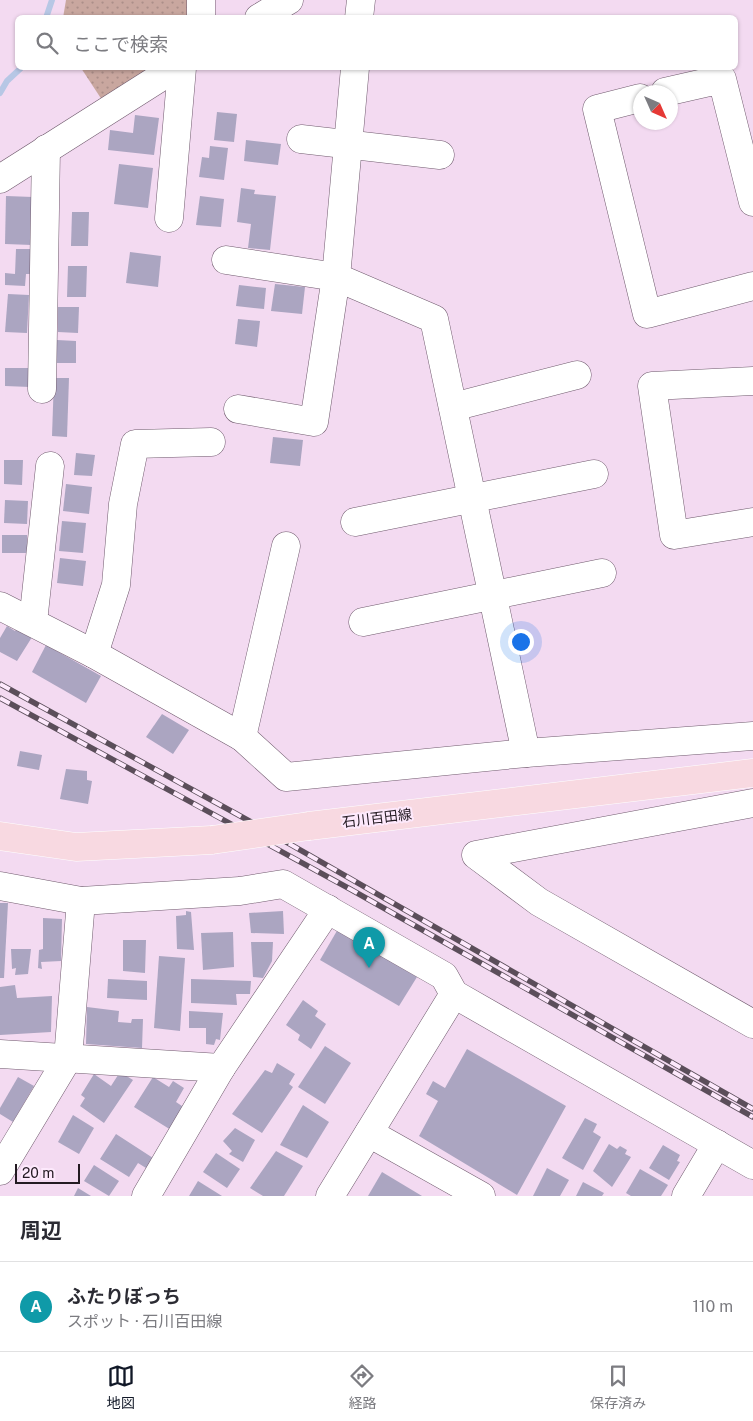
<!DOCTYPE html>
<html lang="ja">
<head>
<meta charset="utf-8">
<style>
	body { margin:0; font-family:"Public Sans","Noto Sans JP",sans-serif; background:#f2f2f3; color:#2b2b33 }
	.compass { position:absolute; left:633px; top:85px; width:45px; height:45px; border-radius:50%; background:#fff; box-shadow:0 1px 4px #0004; rotate:135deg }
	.scale { position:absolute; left:15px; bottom:12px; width:65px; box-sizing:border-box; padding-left:5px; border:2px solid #231a22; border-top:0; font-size:14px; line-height:18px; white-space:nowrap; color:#231a22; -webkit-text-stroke:4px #fde9fc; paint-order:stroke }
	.you { position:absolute; left:520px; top:641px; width:18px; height:18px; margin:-12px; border:4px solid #fff; border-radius:50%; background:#1a73e8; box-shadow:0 0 0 8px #1a73e833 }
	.badge { display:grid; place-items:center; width:32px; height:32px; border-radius:50%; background:#111827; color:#fff; font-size:16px; font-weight:700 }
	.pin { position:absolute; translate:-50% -41px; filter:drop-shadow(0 1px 2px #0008) }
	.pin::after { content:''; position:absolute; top:26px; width:18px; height:15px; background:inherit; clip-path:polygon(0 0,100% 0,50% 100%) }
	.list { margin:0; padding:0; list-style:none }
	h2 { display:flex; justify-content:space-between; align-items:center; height:65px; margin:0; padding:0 20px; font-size:21px }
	h2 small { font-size:16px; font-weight:400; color:#7c7c81 }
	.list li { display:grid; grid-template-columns:32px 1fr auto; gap:15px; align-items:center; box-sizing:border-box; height:90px; padding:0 20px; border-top:1px solid #e1e1e2 }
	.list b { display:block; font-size:19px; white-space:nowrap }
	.list p { margin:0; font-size:16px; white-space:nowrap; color:#7c7c81 }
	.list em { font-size:16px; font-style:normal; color:#7c7c81 }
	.icon { flex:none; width:28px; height:28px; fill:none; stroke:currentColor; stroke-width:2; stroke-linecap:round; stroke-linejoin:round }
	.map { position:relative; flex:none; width:753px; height:1196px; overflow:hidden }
	.search { position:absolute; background:#fff; box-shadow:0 1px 4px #0004; left:15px; right:15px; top:15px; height:55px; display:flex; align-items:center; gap:12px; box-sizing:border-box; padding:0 18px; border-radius:8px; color:#7c7c81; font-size:19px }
	.sheet { height:155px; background:#fff }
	nav { display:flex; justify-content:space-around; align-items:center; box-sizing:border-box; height:70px; border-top:1px solid #e1e1e2; background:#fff; font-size:14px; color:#7c7c81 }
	nav a { display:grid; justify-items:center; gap:2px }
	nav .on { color:#111827 }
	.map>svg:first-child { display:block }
	.park { fill:url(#park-dots) }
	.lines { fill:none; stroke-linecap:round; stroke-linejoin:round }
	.stream { stroke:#b7c7e5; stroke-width:6 }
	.building { fill:#aba5c1 }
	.minor-casing { stroke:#705b6e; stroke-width:29 }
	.major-casing { stroke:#fff; stroke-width:29 }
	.minor { stroke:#fff; stroke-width:28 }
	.major { stroke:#f8d9e1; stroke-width:28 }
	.rail-casing { stroke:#5b4e5a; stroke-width:5.5 }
	.rail { stroke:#fde9fc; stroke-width:4; stroke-dasharray:11; stroke-linecap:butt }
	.major-bridge-casing { stroke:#fff; stroke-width:29; stroke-linecap:butt }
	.major-bridge { stroke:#f8d9e1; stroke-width:28 }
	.labels { text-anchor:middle; stroke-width:4; stroke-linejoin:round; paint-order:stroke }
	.street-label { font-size:14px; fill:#231a22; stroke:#fde9fc }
</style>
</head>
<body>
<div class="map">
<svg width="753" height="1196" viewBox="0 0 753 1196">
	<defs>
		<pattern id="park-dots" width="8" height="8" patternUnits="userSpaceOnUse" patternTransform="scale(1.25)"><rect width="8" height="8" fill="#c9a79f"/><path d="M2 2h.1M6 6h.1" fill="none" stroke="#ac8f89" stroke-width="1.8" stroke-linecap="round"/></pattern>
	</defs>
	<rect width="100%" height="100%" fill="#f3daf1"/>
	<!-- park -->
	<g class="park">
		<path d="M66,0H194L195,17L63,18Z"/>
		<path d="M81,68H155L102,100Z"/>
	</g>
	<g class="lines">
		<!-- stream -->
		<g class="stream">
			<path d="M46,18L52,0"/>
			<path d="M0,93L7,81L21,68"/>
		</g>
	</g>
	<!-- building -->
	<g class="building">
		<path d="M217,112L237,114L234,142L214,140Z"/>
		<path d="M135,115L159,118L154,155L108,150L110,130L133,133Z"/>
		<path d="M246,140L281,144L278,165L244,161Z"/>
		<path d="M210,146L228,148L224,180L199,177L202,157L209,158Z"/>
		<path d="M119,164L153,168L148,208L114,204Z"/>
		<path d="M241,188L255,190L254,194L276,196L270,250L248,248L251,224L237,222Z"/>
		<path d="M6,196L33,197L32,245L5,244Z"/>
		<path d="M200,196L224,199L221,227L196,225Z"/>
		<path d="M72,212H89L88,246H71Z"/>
		<path d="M16,249H32L31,274H26L25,286L5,285V273L15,274Z"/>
		<path d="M130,252L161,256L158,287L126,283Z"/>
		<path d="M68,266H87L86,297H67Z"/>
		<path d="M275,284L305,287L302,314L271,311Z"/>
		<path d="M239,285L266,288L264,309L236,306Z"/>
		<path d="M8,294L29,295L27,333L5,332Z"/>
		<path d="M58,307H79L78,333L58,332Z"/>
		<path d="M238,319L260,321L257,347L235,344Z"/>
		<path d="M57,340L76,341V363H56Z"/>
		<path d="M5,368H30V387L5,386Z"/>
		<path d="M54,378H69L67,437L52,436Z"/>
		<path d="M273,437L303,440L300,466L270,463Z"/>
		<path d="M76,453L95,455L92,476L74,475Z"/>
		<path d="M4,460H23L22,485L4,484Z"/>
		<path d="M66,484L92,487L89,514L63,511Z"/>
		<path d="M5,500L28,501L27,524L4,523Z"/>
		<path d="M62,521L86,523L83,553L59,551Z"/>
		<rect x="2" y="535" width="25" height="18"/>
		<path d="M60,558L86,561L83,586L57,583Z"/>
		<path d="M7,626L15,631L18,626L34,634L17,661L0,652V638Z"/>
		<path d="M46,645L101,676L86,703L32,672Z"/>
		<path d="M162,714L189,730L173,754L146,737Z"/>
		<path d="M20,751L42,755L39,770L17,766Z"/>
		<path d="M66,769L87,771V780L92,781L88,804L60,799Z"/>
		<path d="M0,903H8L4,978H0Z"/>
		<path d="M186,911L191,912L194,950L177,949L176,916L186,915Z"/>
		<path d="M283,911L284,934L251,933L249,913Z"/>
		<path d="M43,918L62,919L61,961L41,962L42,969L38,968L39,950L43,949Z"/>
		<path d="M338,929L417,977L399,1006L320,960Z"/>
		<path d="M233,932L234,967L203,970L201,933Z"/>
		<path d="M123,940H146L145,973L123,971Z"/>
		<path d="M251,942H273L272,961L263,978L253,977Z"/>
		<path d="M11,949H31L28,974L15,975L16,968L12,969Z"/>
		<path d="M159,956L185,958L180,1031L154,1028Z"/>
		<path d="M108,979L147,981V1000L107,998Z"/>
		<path d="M191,979L251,981L250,994H236L237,1005L191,1003Z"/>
		<path d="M15,985L17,998L52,996L51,1032L0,1035V987Z"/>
		<path d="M303,1000L318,1011L315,1016L326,1024L311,1049L298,1040L300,1035L286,1025Z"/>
		<path d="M87,1007L119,1011L118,1022L131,1023L132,1019H143L142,1048L86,1044Z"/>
		<path d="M189,1011L223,1013L220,1040L216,1039L214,1045L206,1044V1028H189Z"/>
		<path d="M325,1046L351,1063L325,1104L298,1087Z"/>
		<path d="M467,1049L566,1106L517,1195L419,1136L438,1101L426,1094L433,1081L445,1088Z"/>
		<path d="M277,1063L295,1074L289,1084L293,1087L262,1133L232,1114L265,1070L272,1073Z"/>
		<path d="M120,1072L133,1080L104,1123L80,1106L85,1098L81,1095L94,1074L111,1086Z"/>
		<path d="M18,1077L34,1086L13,1122L0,1114V1108Z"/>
		<path d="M153,1077L169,1087L173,1081L184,1088L176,1102L185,1108L171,1130L134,1107Z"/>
		<path d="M303,1105L329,1122L307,1158L280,1145Z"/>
		<path d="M73,1115L94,1128L79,1154L58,1142Z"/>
		<path d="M585,1118L597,1124L593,1132L601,1137L583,1170L562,1158Z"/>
		<path d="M235,1128L255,1140L243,1162L229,1154L232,1151L223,1141Z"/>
		<path d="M116,1134L153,1158L146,1168L138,1163L129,1177L100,1159Z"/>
		<path d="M609,1144L617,1149L620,1146L627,1150L625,1154L631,1157L612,1187L593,1171Z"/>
		<path d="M663,1145L680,1155L677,1161L680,1162L669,1180L649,1168Z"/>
		<path d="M276,1151L303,1166L284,1196H263L250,1188Z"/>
		<path d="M216,1153L240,1169L227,1188L203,1172Z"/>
		<path d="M94,1165L119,1181L109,1196L84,1181Z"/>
		<path d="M547,1168L569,1180L560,1196H533Z"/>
		<path d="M640,1169L668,1185L661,1196H631L626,1193Z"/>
		<path d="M382,1172L422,1196H368Z"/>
		<path d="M198,1181L222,1196H189Z"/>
		<path d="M583,1182L604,1193L602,1196H576Z"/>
		<path d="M78,1188L91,1196H74Z"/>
	</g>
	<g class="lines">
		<defs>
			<g id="minor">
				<path d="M201,0V18"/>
				<path d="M259,18L289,0"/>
				<path d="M359,18L361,0"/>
				<path d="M665,92L722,79L753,202"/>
				<path d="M640,98L597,109L647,314L753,286"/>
				<path d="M301,139L440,155"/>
				<path d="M0,179L175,68"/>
				<path d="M169,218L182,68"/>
				<path d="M226,260L336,277L434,319L526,753"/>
				<path d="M753,381L652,386L674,535L753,522"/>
				<path d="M42,389L46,149"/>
				<path d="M453,407L577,375"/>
				<path d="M238,409L314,422L336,277L355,68"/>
				<path d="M355,522L594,474"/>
				<path d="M0,606L94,654L242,737L286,777L526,753L753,736"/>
				<path d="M33,622L50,466"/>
				<path d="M363,622L602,573"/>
				<path d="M94,654L116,585L123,504L135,444L211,442"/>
				<path d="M242,737L286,546"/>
				<path d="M753,803L476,855L539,902L753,1024"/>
				<path d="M0,886L81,901"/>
				<path d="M0,1054L221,1068"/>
				<path d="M369,1133L481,1196"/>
				<path d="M0,1171L68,1058L81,901L240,891L283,884L444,976L454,994L753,1165"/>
				<path d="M146,1196L221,1068L328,909"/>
				<path d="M330,1196L454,994"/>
				<path d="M686,1196L717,1144"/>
			</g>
			<g id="major">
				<path d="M309,826L753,773"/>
				<path d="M0,836L76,847L212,840"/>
			</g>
		</defs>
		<!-- minor casing -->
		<use href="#minor" class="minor-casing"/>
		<!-- major casing -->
		<use href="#major" class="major-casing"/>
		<!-- minor -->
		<use href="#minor" class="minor"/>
		<!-- major -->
		<use href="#major" class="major"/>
		<defs>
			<g id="rail">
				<path d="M0,684L253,823L753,1109"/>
				<path d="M0,698L350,889L753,1117"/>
			</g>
		</defs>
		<!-- rail casing -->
		<use href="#rail" class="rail-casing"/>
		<!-- rail -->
		<use href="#rail" class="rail"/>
		<defs>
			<path id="major-bridge" d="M212,840L309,826"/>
		</defs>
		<!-- major-bridge casing -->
		<use href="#major-bridge" class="major-bridge-casing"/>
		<!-- major-bridge -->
		<use href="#major-bridge" class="major-bridge"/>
	</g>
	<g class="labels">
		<!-- street labels -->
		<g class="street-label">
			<text transform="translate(377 818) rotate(-7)" y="5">石川百田線</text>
		</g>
	</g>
</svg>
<svg class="compass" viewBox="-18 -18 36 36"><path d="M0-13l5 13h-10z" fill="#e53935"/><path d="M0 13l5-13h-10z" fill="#7c7c81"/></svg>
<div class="scale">20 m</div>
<div class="you"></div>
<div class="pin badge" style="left:369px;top:968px;background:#0f9aa8">A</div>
<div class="search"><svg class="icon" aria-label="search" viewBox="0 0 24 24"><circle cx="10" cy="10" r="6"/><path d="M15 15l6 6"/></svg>ここで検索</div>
</div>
<section class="sheet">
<h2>周辺<small></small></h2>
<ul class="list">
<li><span class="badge" style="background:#0f9aa8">A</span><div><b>ふたりぼっち</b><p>スポット · 石川百田線</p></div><em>110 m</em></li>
</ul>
</section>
<nav>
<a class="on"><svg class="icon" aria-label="map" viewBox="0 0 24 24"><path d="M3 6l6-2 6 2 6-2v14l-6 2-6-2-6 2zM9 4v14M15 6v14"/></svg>地図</a>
<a><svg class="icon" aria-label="directions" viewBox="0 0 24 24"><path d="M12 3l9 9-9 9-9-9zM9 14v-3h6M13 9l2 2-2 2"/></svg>経路</a>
<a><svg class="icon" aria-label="saved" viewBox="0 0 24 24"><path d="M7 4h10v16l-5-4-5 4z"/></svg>保存済み</a>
</nav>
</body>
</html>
